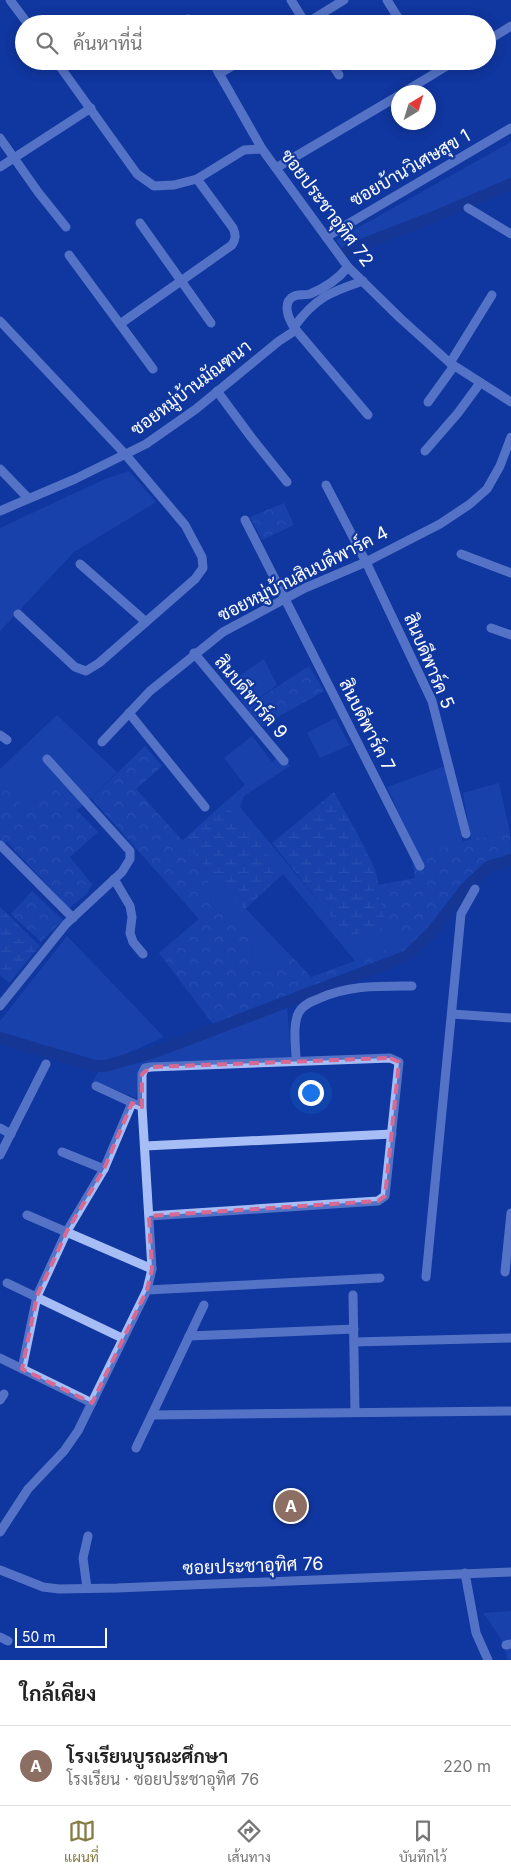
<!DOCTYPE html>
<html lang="th">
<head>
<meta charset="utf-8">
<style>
	body { margin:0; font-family:Inter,Sarabun,sans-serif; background:#f2f2f2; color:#222 }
	.compass { position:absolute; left:391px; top:85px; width:45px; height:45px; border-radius:50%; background:#fff; box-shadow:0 2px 12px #0003; rotate:38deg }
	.scale { position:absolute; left:15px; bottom:12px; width:92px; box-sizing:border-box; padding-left:5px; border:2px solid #fff; border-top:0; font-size:14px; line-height:18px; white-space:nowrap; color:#fff; -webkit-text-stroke:4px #10379f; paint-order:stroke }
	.you { position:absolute; left:310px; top:1092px; width:18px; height:18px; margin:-12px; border:4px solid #fff; border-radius:50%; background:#1a73e8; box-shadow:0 0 0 8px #1a73e833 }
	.badge { display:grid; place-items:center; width:32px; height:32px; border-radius:50%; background:#857d43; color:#fff; font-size:16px; font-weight:700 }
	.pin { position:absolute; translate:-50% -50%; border:2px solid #fff; box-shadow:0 1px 5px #0006 }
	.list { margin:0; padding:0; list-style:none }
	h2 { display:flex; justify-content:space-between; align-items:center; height:65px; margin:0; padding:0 20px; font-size:21px }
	h2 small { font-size:16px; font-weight:400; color:#767676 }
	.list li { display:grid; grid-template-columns:32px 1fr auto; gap:15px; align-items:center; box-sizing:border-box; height:80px; padding:0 20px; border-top:1px solid #e0e0e0 }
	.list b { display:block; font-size:19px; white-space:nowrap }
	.list p { margin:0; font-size:16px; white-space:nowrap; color:#767676 }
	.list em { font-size:16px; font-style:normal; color:#767676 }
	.icon { flex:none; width:28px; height:28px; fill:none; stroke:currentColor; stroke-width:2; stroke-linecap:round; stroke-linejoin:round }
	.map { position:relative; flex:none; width:511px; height:1660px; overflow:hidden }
	.search { position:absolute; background:#fff; box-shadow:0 2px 12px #0003; left:15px; right:15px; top:15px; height:55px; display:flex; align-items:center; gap:12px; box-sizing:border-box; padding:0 18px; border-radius:28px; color:#767676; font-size:19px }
	.sheet { height:145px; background:#fff }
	nav { display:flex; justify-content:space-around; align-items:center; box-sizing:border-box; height:70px; border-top:1px solid #e0e0e0; background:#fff; font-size:14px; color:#767676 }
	nav a { display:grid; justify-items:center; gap:2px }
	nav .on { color:#857d43 }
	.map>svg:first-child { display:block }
	.green { fill:#234fbd }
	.forest { fill:url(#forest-crowns) }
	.wetland { fill:url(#wetland-marsh) }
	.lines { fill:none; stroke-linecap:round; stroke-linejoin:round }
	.canal { stroke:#1b3788; stroke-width:12 }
	.minor { stroke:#a7bdf5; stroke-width:9 }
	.marked { fill:none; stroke:#d76994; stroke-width:4; stroke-dasharray:10 6; stroke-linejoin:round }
	.labels { text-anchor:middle; stroke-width:4.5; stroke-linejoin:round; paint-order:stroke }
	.street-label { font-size:18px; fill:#fff; stroke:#10379f }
</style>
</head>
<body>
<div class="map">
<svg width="511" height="1660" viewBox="0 0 511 1660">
	<defs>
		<pattern id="forest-crowns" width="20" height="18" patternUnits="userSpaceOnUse" patternTransform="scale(1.25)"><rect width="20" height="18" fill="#234fbd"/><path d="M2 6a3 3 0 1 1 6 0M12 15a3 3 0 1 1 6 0" fill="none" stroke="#4469c7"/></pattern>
		<pattern id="wetland-marsh" width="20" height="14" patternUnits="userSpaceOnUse" patternTransform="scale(1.25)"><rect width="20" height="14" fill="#234fbd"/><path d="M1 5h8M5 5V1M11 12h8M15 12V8" fill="none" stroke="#4469c7"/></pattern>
	</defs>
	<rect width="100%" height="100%" fill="#10379f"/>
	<!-- green -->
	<g class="green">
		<path d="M511,142V179L346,254L336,240Z"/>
		<path d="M129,471L156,502L74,552L0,631V528L105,479Z"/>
		<path d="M264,659L277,685L246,707L229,683Z"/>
		<path d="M57,715L117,772L91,798L77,810L55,788L24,807L0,782V769Z"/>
		<path d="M335,718L350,745L320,758L307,733Z"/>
		<path d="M252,736L272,762L283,753L290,766L244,796L240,807L346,934L393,929L403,934L409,942L356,962L224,803L245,785L224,758Z"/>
		<path d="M445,766L463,842L419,856L387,787Z"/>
		<path d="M499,783L510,832L471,839L463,793Z"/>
		<path d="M207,868L292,957L269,969L254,971L251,940L211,904Z"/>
		<path d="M67,936L164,1037L108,1062H94L0,1032V1021Z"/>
		<path d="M287,1005L291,1059L142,1066L136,1098L93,1081L98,1072L133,1063Z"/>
		<path d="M511,1611V1660H507C506,1642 493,1627 483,1613Z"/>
	</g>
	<!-- forest -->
	<g class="forest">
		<path d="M284,503L294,525L262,540L250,517Z"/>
		<path d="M309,666L324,691L262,726L246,707Z"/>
		<path d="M145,746L162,766L136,789L207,868L211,904L251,940L254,971L269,969L292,957L311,977L408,942C404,934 400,934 393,930C380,921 380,899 378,885L415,878L412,858L471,839L510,832L511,855L486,864L464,886L424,936L407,952L288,1000L213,1024L159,953L199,919L91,798Z"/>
		<path d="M0,782L24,807L55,788L98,832L70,857L92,884L87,894L69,908L7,842L0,846Z"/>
		<path d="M32,891L63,920L41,942L11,914Z"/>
	</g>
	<!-- wetland -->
	<g class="wetland">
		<path d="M334,792C348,817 363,842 374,868C383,889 374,910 393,929L346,935L272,843Z"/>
		<path d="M224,803L284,873L245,909L182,841Z"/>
		<path d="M0,907L40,946L9,983L0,975Z"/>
	</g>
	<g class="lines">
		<!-- canal -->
		<g class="canal">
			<path d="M348,250L441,214L511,184"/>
			<path d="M0,1038L95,1066H105L155,1052L407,956L432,932L466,888L488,867L511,860"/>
		</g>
		<!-- minor -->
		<g class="minor">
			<path d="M10,0L28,24"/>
			<path d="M291,0L306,24"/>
			<path d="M387,0L402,24"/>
			<path d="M188,19L190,24"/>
			<path d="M305,24L344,0"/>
			<path d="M487,41L511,26"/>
			<path d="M56,61L137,174L154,186L174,185L197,179L244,150L262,149L348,267L400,318L450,363L511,402"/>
			<path d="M212,61L262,149"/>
			<path d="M330,61L339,75"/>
			<path d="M219,74L241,61"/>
			<path d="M404,92L455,61"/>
			<path d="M0,138L38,192L66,227"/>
			<path d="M0,167L91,108"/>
			<path d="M276,168L398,96"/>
			<path d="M468,208L511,234"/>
			<path d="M140,223L211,323"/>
			<path d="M326,237L511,128"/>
			<path d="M69,255L153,369"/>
			<path d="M0,321L125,454L185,525L202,557L203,568L195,579L99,663L86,671L75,667L18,614"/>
			<path d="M120,324L232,245C236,239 236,235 233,228L197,179"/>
			<path d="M294,327C315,298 330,292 363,281"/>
			<path d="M296,330C290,322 282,306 291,298C297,293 304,296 310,294C325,288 338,279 348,267"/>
			<path d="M450,363L492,295"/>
			<path d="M217,391L251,437L287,482"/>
			<path d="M428,402L454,366"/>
			<path d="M425,451L458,413L480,383"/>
			<path d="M0,469L28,498"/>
			<path d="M326,485L366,562L432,701L466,834"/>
			<path d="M0,511L75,479L146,444L196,409L279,341L296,330L368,415"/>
			<path d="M245,520L420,866"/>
			<path d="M461,554L511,573"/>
			<path d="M80,564L146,622"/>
			<path d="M491,628L511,635"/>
			<path d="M194,653L284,761"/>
			<path d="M129,713L205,807"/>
			<path d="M0,735L7,740"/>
			<path d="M102,742L150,691L223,632L305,588L366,562L440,524L470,504L487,489L500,466L511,437"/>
			<path d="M0,845L73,918"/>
			<path d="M114,879L130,906L132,917L130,933L133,942L143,954"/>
			<path d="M0,1006L66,924L122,872L130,859V851L47,759"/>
			<path d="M452,1014L511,1018"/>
			<path d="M296,1061C296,1047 292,1025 299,1012C303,1005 310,1002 318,999C348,985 379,986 412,986"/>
			<path d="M96,1086L137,1105"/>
			<path d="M0,1128L11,1134"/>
			<path d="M145,1146L392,1134"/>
			<path d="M62,1152L104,1169"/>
			<path d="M0,1155L46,1064"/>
			<path d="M27,1215L152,1269"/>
			<path d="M505,1272L511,1213"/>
			<path d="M426,1277L461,914L475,889"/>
			<path d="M7,1283L122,1338"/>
			<path d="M147,1290L380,1278"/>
			<path d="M353,1295L355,1412"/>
			<path d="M189,1336L354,1329"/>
			<path d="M354,1342L511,1338"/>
			<path d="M0,1358L92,1403"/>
			<path d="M22,1369L37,1296L67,1231L104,1169L132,1103"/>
			<path d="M0,1400L4,1394"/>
			<path d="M152,1415L511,1411"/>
			<path d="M136,1448L204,1305"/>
			<path d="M0,1532L28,1489L64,1451L78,1431L147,1290L152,1269L142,1107V1074L145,1068L151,1067L390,1058L399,1062L385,1196L378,1201L149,1216"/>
			<path d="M0,1570L43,1587L59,1589L117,1588L511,1572"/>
			<path d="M465,1573L476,1633L488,1660"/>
			<path d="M87,1588L83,1558L88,1536"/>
			<path d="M0,1637L8,1641"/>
			<path d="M506,1645L511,1644"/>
		</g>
	</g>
	<!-- marked area -->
	<path d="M0 0H511V1660H0ZM390,1058L399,1062L385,1196L378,1201L149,1216L152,1269L147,1290L92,1403L22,1369L37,1296L67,1231L104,1169L132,1103L142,1107V1074L151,1067Z" fill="#10379f" fill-opacity=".55" fill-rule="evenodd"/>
	<path class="marked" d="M390,1058L399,1062L385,1196L378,1201L149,1216L152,1269L147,1290L92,1403L22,1369L37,1296L67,1231L104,1169L132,1103L142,1107V1074L151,1067Z"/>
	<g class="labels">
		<!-- street labels -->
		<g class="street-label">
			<text transform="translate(410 168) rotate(-30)" y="6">ซอยบ้านวิเศษสุข 1</text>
			<text transform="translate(327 208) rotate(53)" y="6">ซอยประชาอุทิศ 72</text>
			<text transform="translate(191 388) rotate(-37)" y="6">ซอยหมู่บ้านมัณฑนา</text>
			<text transform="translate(303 574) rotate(-27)" y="6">ซอยหมู่บ้านสินบดีพาร์ค 4</text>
			<text transform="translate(429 661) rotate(67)" y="6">สินบดีพาร์ค 5</text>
			<text transform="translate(251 697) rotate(50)" y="6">สินบดีพาร์ค 9</text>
			<text transform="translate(367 725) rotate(63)" y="6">สินบดีพาร์ค 7</text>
			<text transform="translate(253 1566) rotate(-2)" y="6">ซอยประชาอุทิศ 76</text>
		</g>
	</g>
</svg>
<svg class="compass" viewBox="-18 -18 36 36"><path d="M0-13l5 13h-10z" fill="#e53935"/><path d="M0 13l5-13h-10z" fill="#767676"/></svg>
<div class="scale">50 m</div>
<div class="you"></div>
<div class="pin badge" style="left:291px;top:1506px;background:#8d6e63">A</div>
<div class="search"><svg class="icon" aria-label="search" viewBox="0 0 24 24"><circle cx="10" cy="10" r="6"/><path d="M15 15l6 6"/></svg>ค้นหาที่นี่</div>
</div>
<section class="sheet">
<h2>ใกล้เคียง<small></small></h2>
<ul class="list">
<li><span class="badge" style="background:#8d6e63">A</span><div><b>โรงเรียนบูรณะศึกษา</b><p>โรงเรียน · ซอยประชาอุทิศ 76</p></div><em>220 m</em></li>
</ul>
</section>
<nav>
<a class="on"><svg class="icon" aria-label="map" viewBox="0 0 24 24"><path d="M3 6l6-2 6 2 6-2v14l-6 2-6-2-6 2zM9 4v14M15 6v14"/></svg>แผนที่</a>
<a><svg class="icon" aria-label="directions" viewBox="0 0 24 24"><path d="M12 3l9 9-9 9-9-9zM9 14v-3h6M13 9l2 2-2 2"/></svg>เส้นทาง</a>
<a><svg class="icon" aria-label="saved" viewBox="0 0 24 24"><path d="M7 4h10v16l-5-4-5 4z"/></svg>บันทึกไว้</a>
</nav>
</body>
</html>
